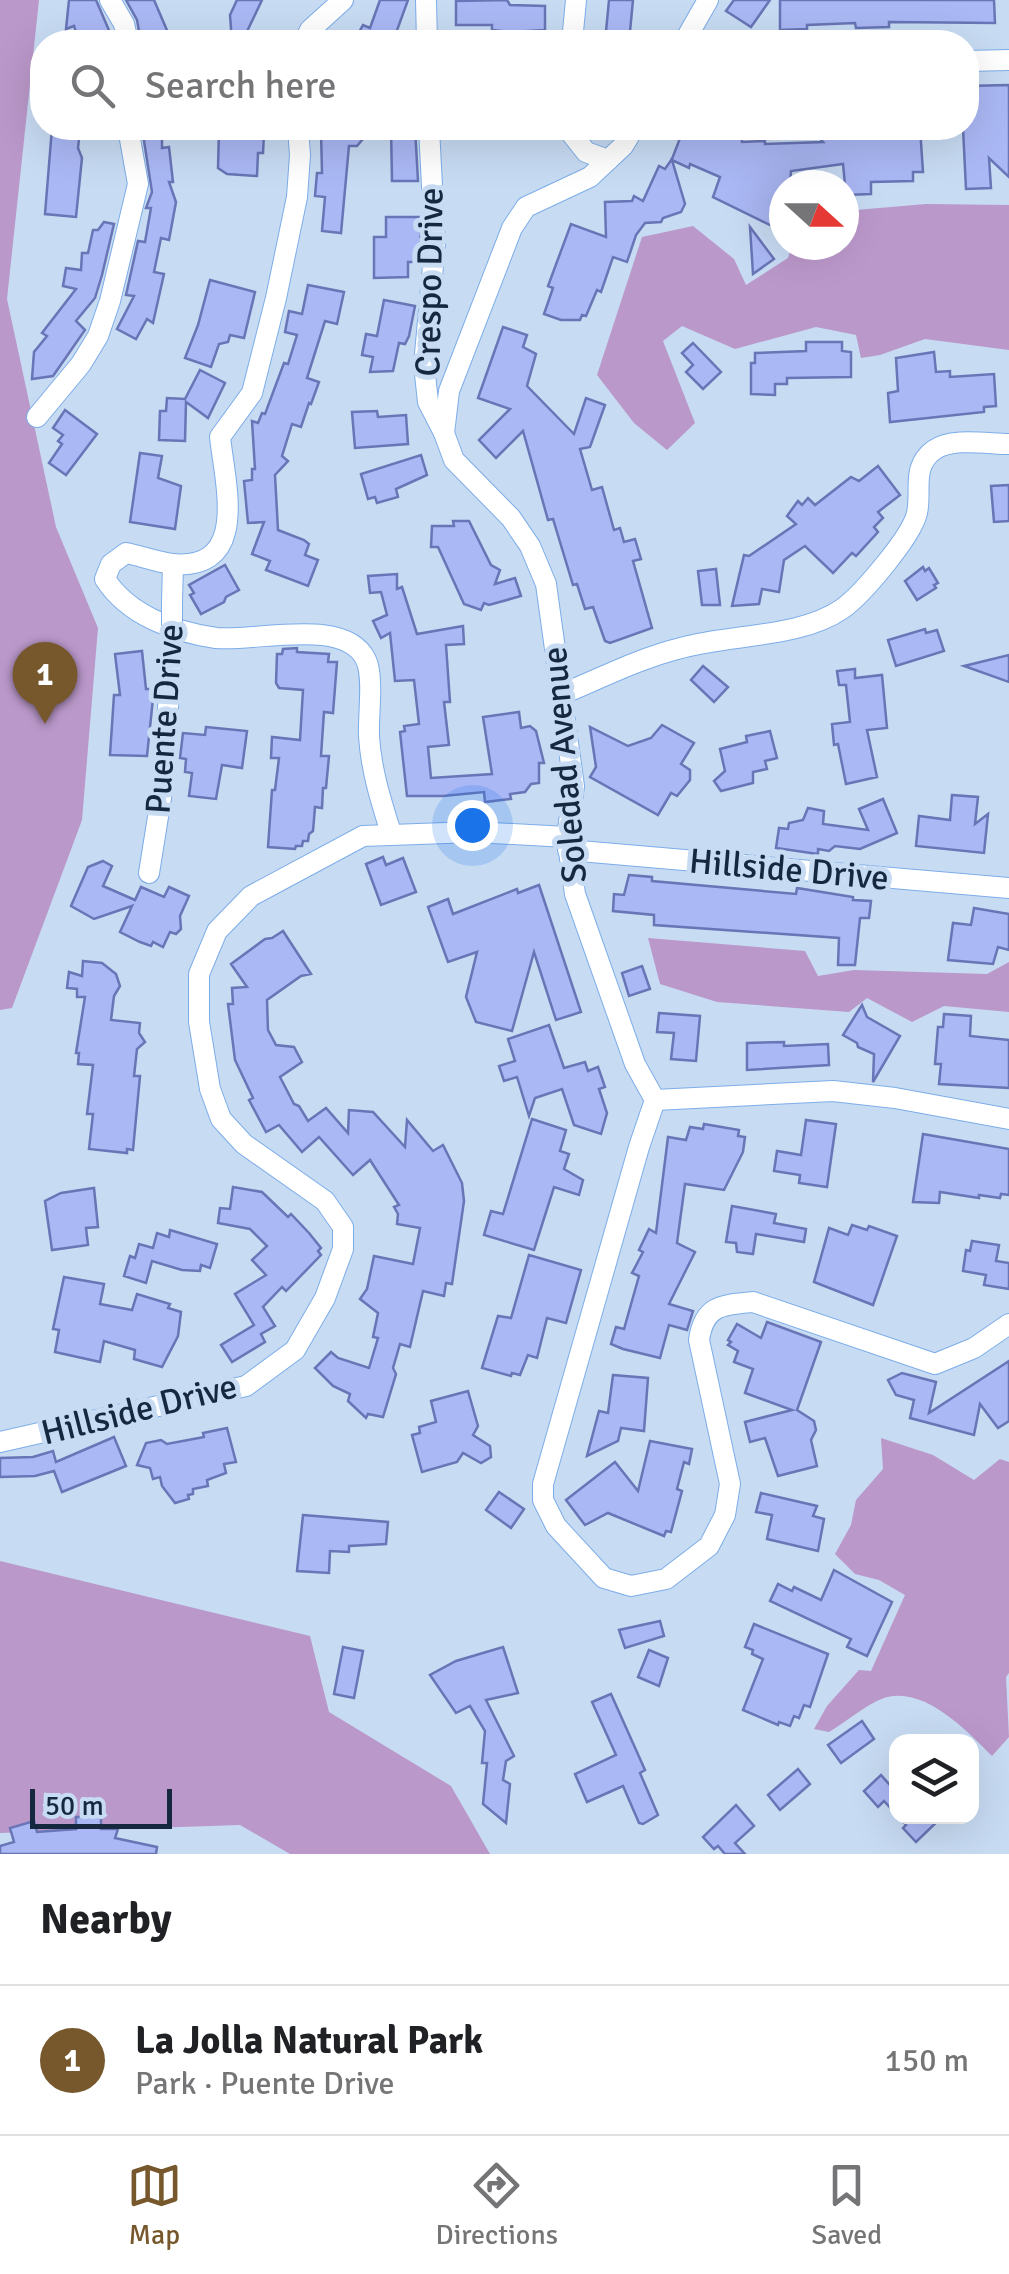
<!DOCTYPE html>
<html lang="en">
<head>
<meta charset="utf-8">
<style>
	body { margin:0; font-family:Signika,sans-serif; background:#f6f6f6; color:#202124 }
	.controls { position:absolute; right:30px; bottom:30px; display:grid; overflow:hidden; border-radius:20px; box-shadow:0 10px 40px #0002 }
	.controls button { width:90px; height:90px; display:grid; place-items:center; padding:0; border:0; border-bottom:2px solid #e0e0e0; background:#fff; color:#202124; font:50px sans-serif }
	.compass { position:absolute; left:769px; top:170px; width:90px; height:90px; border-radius:50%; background:#fff; box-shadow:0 10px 40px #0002; rotate:111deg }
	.scale { position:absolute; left:30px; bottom:25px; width:142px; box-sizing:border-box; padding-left:10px; border:5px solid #15283f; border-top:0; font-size:28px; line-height:35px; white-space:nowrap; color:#15283f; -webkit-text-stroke:8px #c7dbf3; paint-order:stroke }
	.you { position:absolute; left:472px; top:825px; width:35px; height:35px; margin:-25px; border:8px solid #fff; border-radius:50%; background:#1a73e8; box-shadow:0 0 0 15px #1a73e833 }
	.badge { display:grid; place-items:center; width:65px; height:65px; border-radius:50%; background:#77582d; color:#fff; font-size:32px; font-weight:700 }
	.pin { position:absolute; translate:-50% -82px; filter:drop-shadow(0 2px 5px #0008) }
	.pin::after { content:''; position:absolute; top:52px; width:35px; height:30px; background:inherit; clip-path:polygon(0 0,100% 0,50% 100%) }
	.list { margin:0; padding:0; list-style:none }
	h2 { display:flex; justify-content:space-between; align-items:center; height:130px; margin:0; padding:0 40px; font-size:42px }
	h2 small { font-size:32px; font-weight:400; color:#757577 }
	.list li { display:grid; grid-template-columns:65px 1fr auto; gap:30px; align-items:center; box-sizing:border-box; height:150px; padding:0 40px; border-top:2px solid #e0e0e0 }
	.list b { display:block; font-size:38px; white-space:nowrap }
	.list p { margin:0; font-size:32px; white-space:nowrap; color:#757577 }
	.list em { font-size:32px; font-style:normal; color:#757577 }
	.icon { flex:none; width:55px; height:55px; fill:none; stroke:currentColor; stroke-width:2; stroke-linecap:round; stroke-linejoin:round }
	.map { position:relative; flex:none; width:1009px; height:1854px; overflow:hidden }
	.search { position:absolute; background:#fff; box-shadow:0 10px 40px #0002; left:30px; right:30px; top:30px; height:110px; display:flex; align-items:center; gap:25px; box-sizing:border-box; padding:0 35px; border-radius:40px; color:#757577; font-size:38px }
	.sheet { height:280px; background:#fff }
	nav { display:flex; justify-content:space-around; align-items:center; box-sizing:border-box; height:140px; border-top:2px solid #e0e0e0; background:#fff; font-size:28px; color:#757577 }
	nav a { display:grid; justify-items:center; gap:5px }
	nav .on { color:#77582d }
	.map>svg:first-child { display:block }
	.green { fill:#ba98ca }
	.building { fill:#aab8f5; stroke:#6875b6; stroke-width:2.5 }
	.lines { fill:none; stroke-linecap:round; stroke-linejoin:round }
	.minor-casing { stroke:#7dade8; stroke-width:22 }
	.minor { stroke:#fff; stroke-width:20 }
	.minor-bridge-casing { stroke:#7dade8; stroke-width:22; stroke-linecap:butt }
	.minor-bridge { stroke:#fff; stroke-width:20 }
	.labels { text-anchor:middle; stroke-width:10; stroke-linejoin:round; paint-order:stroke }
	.street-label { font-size:35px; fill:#15283f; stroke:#c7dbf3 }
</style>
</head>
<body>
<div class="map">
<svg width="1009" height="1854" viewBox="0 0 1009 1854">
	<rect width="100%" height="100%" fill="#c7dbf3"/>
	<!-- green -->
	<g class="green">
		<path d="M0,0H39L7,299L56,527L98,628L82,820L12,1008L0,1010Z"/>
		<path d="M926,204L1009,205V350L925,339L880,355L861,358L856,335L816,327L735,349L682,326L663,341L695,423L667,450L634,423L597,375L642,237L693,226L734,259L746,285L788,258L792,245H844V211Z"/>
		<path d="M648,938L805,951L818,976L854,970L987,974L1009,962V1012L944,1006L912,1022L867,998L849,1012L717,1002L660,984Z"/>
		<path d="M881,1438L933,1455L974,1480L1000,1459L1009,1462V1673L1006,1677L1009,1737L992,1756C967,1731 924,1685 884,1698C865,1705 846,1722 829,1732L814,1729L827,1706L859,1670L871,1671L905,1595L879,1580L855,1574L835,1554L851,1525L856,1500L883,1469Z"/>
		<path d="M0,1561L310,1636L329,1712L451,1786L490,1854H290L240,1825L0,1833Z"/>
	</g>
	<!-- building -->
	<g class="building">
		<path d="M69,0H96L114,42H79L74,26L66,29Z"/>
		<path d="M126,0H154L169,35L141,42L137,20Z"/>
		<path d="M237,0H262L242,42H232L230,15Z"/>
		<path d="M380,0H408L396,33L405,42H362L358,34L363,25L370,28Z"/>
		<path d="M507,0L510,5L545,6V30L511,32L492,30V25H456V1Z"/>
		<path d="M609,0H633L629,42H605Z"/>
		<path d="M734,0H770L751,27L726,11Z"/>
		<path d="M780,0H994L995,23L889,22V27L856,28L855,23L807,25V29L780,30Z"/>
		<path d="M1009,85V177L989,158L991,188L966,189L963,128H966V86Z"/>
		<path d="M52,128L80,130L78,148L82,158L76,217L45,214Z"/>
		<path d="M142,128H162V148L169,147L173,182H169L176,202L169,240L161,238L154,272L164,274L153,323L147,319L136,339L117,329L134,296L126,295L138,241L145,242L151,208H146L152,192Z"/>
		<path d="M219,128H259V133H264L263,153H258L257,176L227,174L218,168Z"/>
		<path d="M339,128H372L357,146H349L341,233L322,231L325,197L315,196L317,173H322L321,132H339Z"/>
		<path d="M391,128H415L418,181H392Z"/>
		<path d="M684,128H741L742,142L765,141V144L823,142L810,128H920L923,172H913V181L871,182V194L846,195L843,164L791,171L790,185H784V224L770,225L713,197L720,177L690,164L689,168L672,160L685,204L681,212L663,218L661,222L645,223L636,235L627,262L613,257L601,292L597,290L586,316L582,315L580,320H561L544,314L553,288L548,286L571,224L606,237L605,202L632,201L634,196L643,201L659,166L665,169L672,159Z"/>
		<path d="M386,217H420L421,249H416V262H408V277L374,278V237H386Z"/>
		<path d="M104,222L114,224L102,275L95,298L76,321L85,330L53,376L32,379L34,352L47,336L42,333L76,289L63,286L66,268L81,270L82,253H88L93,230H98Z"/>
		<path d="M750,227L774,259L753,274Z"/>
		<path d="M210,280L255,292L244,338L230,335L228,342L219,344L211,367L185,358L198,325Z"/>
		<path d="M308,285L344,292L337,324L325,321L307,378L319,382L311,404L309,403L301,427L292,424L282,456L288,461L275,475L278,530L304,540L309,544L305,555L318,560L308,586L266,570L270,561L252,554L264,522L248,523L244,481L252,480V469H255L252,421L258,423L262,413L265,414L284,363L288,364L297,335L285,332L289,311L302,314Z"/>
		<path d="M384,300L415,306L409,336L405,344L399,343L393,371L370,372L373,357L362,355L366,334L377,336Z"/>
		<path d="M503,327L527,335L523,347L536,354L527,386L574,434L586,398L605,405L590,447L580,449L592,490L602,487L614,530L620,528L624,542L635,539L641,559L633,561L652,628L610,643L605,641L593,607L585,609L577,584L573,585L553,519L548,520L523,431L496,458L479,440L510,409L478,398Z"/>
		<path d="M806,342H842V351L851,352V377L787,378V384H775V395L751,394V363H755V353L806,351Z"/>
		<path d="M693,343L721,372L703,389L686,372L693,365L682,353Z"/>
		<path d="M934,352L936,372L950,371V377L994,374L996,406L984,407V412L890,422L888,393L898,391L896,358Z"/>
		<path d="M200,370L225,383L208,418L186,402L185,441L159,440L160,411H166L167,398L185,399Z"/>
		<path d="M65,410L97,434L66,475L49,463L62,444L58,441L63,435L53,428Z"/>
		<path d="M377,411L378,417L406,415L408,444L355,448L352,412Z"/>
		<path d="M140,453L162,456L158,478L181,486L175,529L130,522Z"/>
		<path d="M421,455L427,475L396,489L398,497L377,503L375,497L368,499L361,474Z"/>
		<path d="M878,466L900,495L878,512L883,518L874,527L878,532L856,556L852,553L833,573L805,546L784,560L779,592L762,589L759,604L732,606L744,555L749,556L796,524L787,516L798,501L802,505L808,498L815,505L851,477L859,481Z"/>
		<path d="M1009,485V521L994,522L991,486Z"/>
		<path d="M453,521H469L491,565L500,570L495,584L515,578L521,596L489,605L484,603L481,610L464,604L438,547H431L432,526H454Z"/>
		<path d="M225,565L239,590L226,597L224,602L201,614L190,595L194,593L189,585Z"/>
		<path d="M923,567L925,571L929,568L938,583L934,585L936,588L917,600L905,581Z"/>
		<path d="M716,569L720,605H702L698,571Z"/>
		<path d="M397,574V589L402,587L417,634L463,626L464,644L446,645L450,702H444L449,745L428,747L431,778L492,774L483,717L519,712L521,728L530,726L536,731L544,763H539V783L531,784L525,792L510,794L511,799L485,802L484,792L443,796H407L400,732L405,731L404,726L419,724L414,680L395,681L390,633L381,638L373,621L387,615L381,592L370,593L368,576Z"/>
		<path d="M925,629L926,633L937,630L944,651L896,666L888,640Z"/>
		<path d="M297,648V652L329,654L328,662H337L333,713L324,712L321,756H329L326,788H323L322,808L315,807L313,831L309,834L308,841H303L302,846H296L295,849L268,847L272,790H275L279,758H271L272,737L300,740L303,690L279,688L276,683L277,654H282L283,649Z"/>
		<path d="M142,651L146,689H154L147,756L110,755L114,695H120L115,654Z"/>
		<path d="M1009,655V682L964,666Z"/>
		<path d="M703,666L728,687L714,702L691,680Z"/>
		<path d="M855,669V678L882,675L887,728L867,730L877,777L846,784L838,744L834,745L832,724L850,722L846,685H839L837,671Z"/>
		<path d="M662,725L694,743L681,764L690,770V780L677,796L671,793L658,815L590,777L596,767L590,727L628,746L651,738Z"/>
		<path d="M206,727L247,731L242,768L222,765L216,799L189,796L192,773L185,772L186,759L180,758L183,733L205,735Z"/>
		<path d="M770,731L777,758L765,761L767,769L753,772V783L721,791L714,781L725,771L720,749L747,742L746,736Z"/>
		<path d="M952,795L978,797L975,824L988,814L984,853L916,846L919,816L950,820Z"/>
		<path d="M883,799L897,833L860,849L835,846L829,851L818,849V854L776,848L779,828L788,829L789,823L803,820L808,808L824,811L823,824L868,830L859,809Z"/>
		<path d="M383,857L386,865L403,858L416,892L381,905L366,864Z"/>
		<path d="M103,861L112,866L103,886L135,900L141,887L164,897L169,887L189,896L180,916L181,929L176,934L170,932L163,947L153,942L151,946L140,942L120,932L132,906L94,919L71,906L88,867Z"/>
		<path d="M629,875L652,877V881L796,894L797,888L853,897V900L871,901L869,918H860L855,965H838L839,938L654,925V915L613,911L614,894L624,895Z"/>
		<path d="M539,885L581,1012L556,1020L534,952L512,1031L476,1022L466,997L477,952L448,962L428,907L448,899L453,914L517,889L518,893Z"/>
		<path d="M974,908L1009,914V950L998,947L993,964L948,960L953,923L971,925Z"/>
		<path d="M283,931L311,974L301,976L267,1000L268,1030L276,1045L294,1047L302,1062L280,1077L294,1104L299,1106L308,1121L326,1108L348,1133L349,1110L373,1112L405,1147L407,1120L433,1151L443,1145L462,1183L464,1201L452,1284L446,1283L444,1296L423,1291L410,1347L400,1344L393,1368L396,1374L383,1417L368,1414L366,1418L348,1401L350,1394L333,1386L315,1368L331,1352L338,1358L369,1368L378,1338L373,1337L378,1313L360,1299L367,1289L374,1256L413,1264L420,1228L397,1224L398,1214L394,1207L399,1205L370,1160L353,1175L319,1137L302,1152L279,1125L266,1132L249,1100L253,1098L235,1060L228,1004H233L232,988L247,987L231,964L265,939L272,938Z"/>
		<path d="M83,961L102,963L116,974L120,986L114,996L111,1020L140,1023L139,1033L145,1042L137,1049L134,1076H140L133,1150L127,1149V1153L89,1149L93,1114H87L93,1065L78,1064L79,1053H76L85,997H77V989L67,988L69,972L82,976Z"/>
		<path d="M642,966L650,989L629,996L622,973Z"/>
		<path d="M862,1005L867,1017L900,1036L873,1082L874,1054L858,1047L857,1043L843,1035Z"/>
		<path d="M659,1013L700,1016L696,1061L671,1059L674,1033L657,1032Z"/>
		<path d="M944,1014L971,1016L970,1036L1009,1040V1088L939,1084L941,1064H935L938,1027H943Z"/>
		<path d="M549,1025L564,1068L585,1062L588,1071L598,1067L605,1087L599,1089L607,1113L601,1134L574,1125L562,1089L535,1098L529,1116L517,1077L504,1081L499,1066L515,1061L508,1039Z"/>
		<path d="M784,1042V1046L828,1044L829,1065L747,1070V1043Z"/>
		<path d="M532,1119L566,1130L560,1151L569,1154L564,1169L583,1180L579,1195L554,1187L534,1250L484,1235L491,1211L503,1214Z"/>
		<path d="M806,1120L836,1124L827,1187L799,1183L800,1175L774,1171L777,1151L801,1155Z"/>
		<path d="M704,1124L739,1130L738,1136L745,1137L743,1152L724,1190L685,1184L677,1243L695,1252L669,1304L693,1311L687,1330L669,1325L660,1358L623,1349L611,1344L616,1327L624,1329L639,1276L632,1273L643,1252L639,1250L649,1229L656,1233L668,1137L686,1140L690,1127L703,1129Z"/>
		<path d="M923,1134L1009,1149V1195L1001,1194L1000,1198L979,1195V1198L940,1192L939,1203L913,1202Z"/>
		<path d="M233,1187L262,1192L288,1217L291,1214L309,1233L321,1248L318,1251L321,1255L286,1291L282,1287L263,1307L275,1326L261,1334L265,1342L232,1362L221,1345L254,1325L235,1294L266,1275L252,1260L267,1246L250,1229L218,1223L220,1208L230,1209Z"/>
		<path d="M94,1188L98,1227L86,1228L88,1245L52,1250L45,1201L61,1193Z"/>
		<path d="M732,1206L776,1214L774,1223L806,1229L804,1242L756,1234L753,1254L737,1252L736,1243L726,1242Z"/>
		<path d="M852,1225L867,1230L869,1226L897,1236L873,1305L814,1282L829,1228L848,1235Z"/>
		<path d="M170,1230L217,1244L210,1268L201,1265L200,1271L182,1270L152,1261L146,1283L124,1276L130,1256L135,1258L139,1244L153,1248L157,1233L169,1237Z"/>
		<path d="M972,1241L999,1245L996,1261L1009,1263V1289L984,1285L986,1275L963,1271L966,1250L970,1251Z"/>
		<path d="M529,1255L581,1270L566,1323L547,1318L537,1358L528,1355L520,1375L512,1373L511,1376L482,1368L498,1316L511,1318Z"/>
		<path d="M64,1277L104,1284L100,1304L132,1310L137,1294L170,1304L168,1308L181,1312L178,1336L162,1367L134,1359L135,1350L104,1341L100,1362L55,1352L59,1330L53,1329Z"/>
		<path d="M767,1322L821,1342L797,1410L814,1421L816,1430L811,1440L817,1466L778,1476L765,1438L750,1442L745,1422L792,1410L745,1393L753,1369L734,1362L738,1351L728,1345L731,1342L728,1340L737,1324L761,1338Z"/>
		<path d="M1009,1361V1421L998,1428L980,1404L974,1435L910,1418L914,1400L896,1395L888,1380L902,1373L936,1382L929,1413Z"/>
		<path d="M613,1375L648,1378L644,1431L621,1428L618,1441L587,1456L599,1411L608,1413Z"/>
		<path d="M468,1391L478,1426L473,1435L490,1446L491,1457L481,1463L463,1453L457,1462L422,1472L412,1435L420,1433L419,1427L436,1422L431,1401Z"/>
		<path d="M227,1428L236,1462L224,1464L226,1473L207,1480L208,1486L193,1489V1494L188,1495L189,1499L175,1503L162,1486L160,1477L153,1479L150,1468L137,1465L146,1443L161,1440L167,1444L204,1437L203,1433Z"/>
		<path d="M114,1437L126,1466L62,1492L54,1471L35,1476L0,1477V1458L33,1457L53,1451L56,1462Z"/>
		<path d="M650,1441L692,1449L689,1464L684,1462L677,1489L682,1491L671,1532L666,1531L664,1536L608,1513L585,1525L566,1500L615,1462L638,1491Z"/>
		<path d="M499,1492L524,1509L511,1528L486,1510Z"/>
		<path d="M761,1493L817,1506L813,1516L824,1519L818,1551L767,1539L772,1515L756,1512Z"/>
		<path d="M303,1515L388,1522L386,1544L349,1546V1552L330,1551L329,1573L297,1571Z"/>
		<path d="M834,1570L892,1602L867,1656L847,1647L851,1639L770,1601L778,1584L792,1591L794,1587L821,1600Z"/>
		<path d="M660,1621L664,1636L625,1648L619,1630Z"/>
		<path d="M754,1624L828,1654L810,1707L804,1705L799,1718L794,1716L790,1726L779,1722L778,1725L743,1710L763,1659L752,1654L753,1650L745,1647Z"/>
		<path d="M343,1647L363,1651L354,1698L334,1694Z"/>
		<path d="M503,1647L518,1693L486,1700L514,1756L506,1761L503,1780L510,1784L506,1823L483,1804L487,1763H482L485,1731L470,1706L456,1713L430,1675L456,1661Z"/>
		<path d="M649,1650L668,1658L659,1686L638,1677Z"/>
		<path d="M611,1694L645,1770L640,1773L658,1815L643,1824L639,1823L623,1786L587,1802L575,1774L616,1755L592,1702Z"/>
		<path d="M862,1721L874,1739L841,1763L828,1745Z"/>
		<path d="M798,1769L810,1784L780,1810L768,1795Z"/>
		<path d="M881,1775L896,1792V1814L884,1801L878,1807L864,1791Z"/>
		<path d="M736,1805L754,1826L735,1843L745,1854H725L718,1846L714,1849L703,1837Z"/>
		<path d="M898,1816H943L916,1842L903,1828L906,1825Z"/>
		<path d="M76,1817H101V1829H118L115,1838L157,1847L156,1854H0V1846L14,1842L10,1828L34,1821L37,1832L76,1829Z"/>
	</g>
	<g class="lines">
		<defs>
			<g id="minor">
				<path d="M110,0L124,24L128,42"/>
				<path d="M426,0L427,42"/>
				<path d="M304,42L310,30L343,0"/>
				<path d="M572,42L576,0"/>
				<path d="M684,42L708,0"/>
				<path d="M966,61L1009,60"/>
				<path d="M298,128L300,155L297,197L276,298L252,393L220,437C225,484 250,571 172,564C157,562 141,556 126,553L111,564L105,579C128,615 174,632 216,638C255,642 346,616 366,660C374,677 368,716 369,736C371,770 381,801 391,833"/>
				<path d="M429,128L435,244L424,365L428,402L444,433"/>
				<path d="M567,128L586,152L608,160"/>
				<path d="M634,128L623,146L590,177L526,207L512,228L449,391L444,433L454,460L511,518L530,546L546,584L574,786L567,837L575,894L635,1064L655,1100L639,1147L543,1484V1500L556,1526L604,1578L631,1586L666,1579L709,1546L725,1515L730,1484L699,1340C704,1305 722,1305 753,1302L935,1364L974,1348L1009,1324"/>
				<path d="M37,417L81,364L98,336L110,301L138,184L128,128"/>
				<path d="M172,602L173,564"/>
				<path d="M560,695C599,679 640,658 681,648C731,634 800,638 842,609C862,595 912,536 917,513C922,490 911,467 934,450C952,437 988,444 1009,444"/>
				<path d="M568,850L1009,888"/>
				<path d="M149,873L161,798L172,656"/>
				<path d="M655,1100L833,1091L895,1098L1009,1119"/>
				<path d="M0,1442L246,1386L295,1350L325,1298L343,1249V1227L325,1201L244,1144L221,1119L210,1089L199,1022V974L217,931L251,896L363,836L474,832L567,837"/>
			</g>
		</defs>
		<!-- minor casing -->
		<use href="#minor" class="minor-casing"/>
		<!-- minor -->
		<use href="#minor" class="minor"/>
		<defs>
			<path id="minor-bridge" d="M172,602V656"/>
		</defs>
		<!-- minor-bridge casing -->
		<use href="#minor-bridge" class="minor-bridge-casing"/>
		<!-- minor-bridge -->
		<use href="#minor-bridge" class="minor-bridge"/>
	</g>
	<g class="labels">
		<!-- street labels -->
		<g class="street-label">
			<text transform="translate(429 282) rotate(-89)" y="12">Crespo Drive</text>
			<text transform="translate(164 719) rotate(-86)" y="12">Puente Drive</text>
			<text transform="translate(564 765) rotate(-95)" y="12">Soledad Avenue</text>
			<text transform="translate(789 869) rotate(5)" y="12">Hillside Drive</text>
			<text transform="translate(139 1409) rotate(-14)" y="12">Hillside Drive</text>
		</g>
	</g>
</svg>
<div class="controls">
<button><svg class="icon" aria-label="layers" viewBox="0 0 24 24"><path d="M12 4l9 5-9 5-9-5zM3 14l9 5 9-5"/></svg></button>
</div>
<svg class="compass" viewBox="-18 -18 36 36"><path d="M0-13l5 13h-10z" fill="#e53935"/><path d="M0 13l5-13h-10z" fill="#757577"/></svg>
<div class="scale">50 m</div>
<div class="you"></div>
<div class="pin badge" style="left:45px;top:724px">1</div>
<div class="search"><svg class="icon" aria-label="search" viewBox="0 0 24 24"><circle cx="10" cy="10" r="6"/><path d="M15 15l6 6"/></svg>Search here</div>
</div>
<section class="sheet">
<h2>Nearby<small></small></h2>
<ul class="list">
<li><span class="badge">1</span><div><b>La Jolla Natural Park</b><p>Park · Puente Drive</p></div><em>150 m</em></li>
</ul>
</section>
<nav>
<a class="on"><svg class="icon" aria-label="map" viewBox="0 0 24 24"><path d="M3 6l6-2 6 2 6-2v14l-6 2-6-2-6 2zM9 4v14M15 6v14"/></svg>Map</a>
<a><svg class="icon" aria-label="directions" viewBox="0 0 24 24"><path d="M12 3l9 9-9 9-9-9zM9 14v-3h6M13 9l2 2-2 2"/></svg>Directions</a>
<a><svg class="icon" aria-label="saved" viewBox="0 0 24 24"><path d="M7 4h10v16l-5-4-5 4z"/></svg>Saved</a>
</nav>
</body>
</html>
